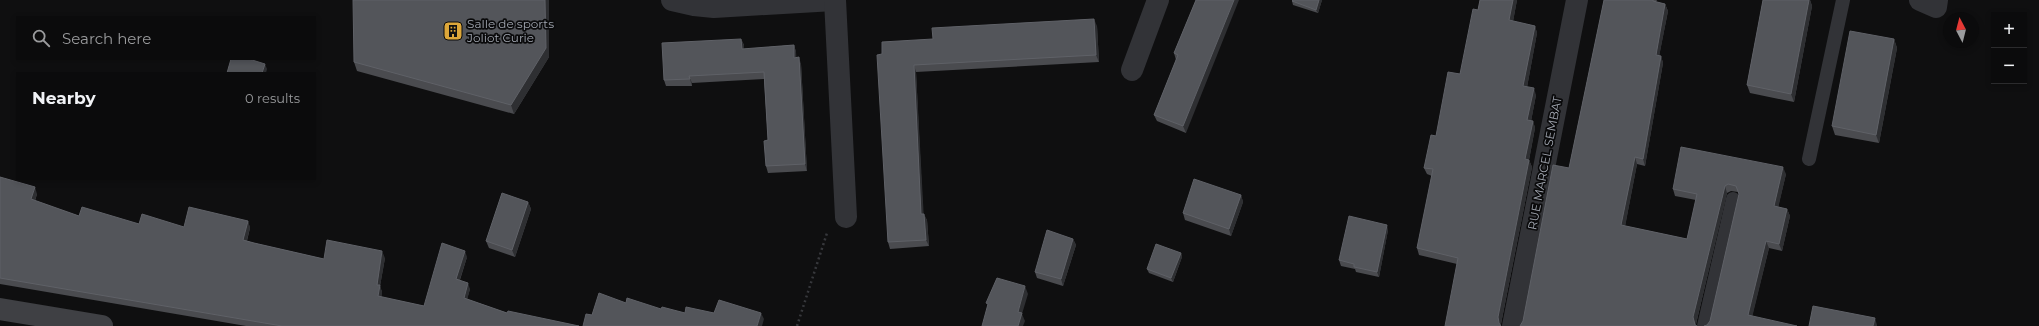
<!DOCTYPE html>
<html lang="en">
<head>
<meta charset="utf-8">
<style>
	body { margin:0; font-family:Montserrat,sans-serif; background:#19191a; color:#f1f3f6 }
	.controls { position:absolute; right:12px; top:12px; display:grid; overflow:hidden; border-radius:0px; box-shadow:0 2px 6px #0003 }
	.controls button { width:36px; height:36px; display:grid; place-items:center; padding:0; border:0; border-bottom:1px solid #2b2b2d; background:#0b0b0c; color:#f1f3f6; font:20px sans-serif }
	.compass { position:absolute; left:1943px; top:12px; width:36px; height:36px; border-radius:50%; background:#0b0b0c; box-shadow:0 2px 6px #0003; rotate:353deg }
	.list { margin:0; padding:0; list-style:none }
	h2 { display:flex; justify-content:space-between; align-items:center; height:52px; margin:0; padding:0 16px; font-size:17px }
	h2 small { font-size:13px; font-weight:400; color:#9a9b9d }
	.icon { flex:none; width:22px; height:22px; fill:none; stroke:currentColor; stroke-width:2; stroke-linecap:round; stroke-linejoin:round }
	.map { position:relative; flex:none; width:2039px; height:326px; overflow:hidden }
	.search { position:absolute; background:#0b0b0c; box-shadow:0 2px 6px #0003; left:16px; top:16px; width:300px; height:44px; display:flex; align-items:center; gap:10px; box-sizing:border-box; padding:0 14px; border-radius:0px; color:#9a9b9d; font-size:15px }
	.panel { position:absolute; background:#0b0b0c; box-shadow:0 2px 6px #0003; left:16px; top:72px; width:300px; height:108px; border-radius:0px }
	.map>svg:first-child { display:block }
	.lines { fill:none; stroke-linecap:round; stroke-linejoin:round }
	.path { stroke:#37383c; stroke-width:2.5; stroke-dasharray:2 3; stroke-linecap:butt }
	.lane { stroke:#323337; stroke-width:14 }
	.street { stroke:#323337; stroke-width:22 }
	.secondary { stroke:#3f4044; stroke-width:22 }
	.wall { fill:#4a4b4f }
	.shaded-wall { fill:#2e2f32 }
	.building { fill:#53555a; stroke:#5f6167 }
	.labels { text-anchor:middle; stroke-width:3.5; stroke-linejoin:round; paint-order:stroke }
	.poi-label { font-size:12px; fill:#a1a6b0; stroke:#0a0a0b; text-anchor:start }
	.street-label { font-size:12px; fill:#a1a6b0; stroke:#0a0a0b }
</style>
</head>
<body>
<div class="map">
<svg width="2039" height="326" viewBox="0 0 2039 326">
	<rect width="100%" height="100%" fill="#0f0f10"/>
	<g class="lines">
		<!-- path -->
		<path class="path" d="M797,326L827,233"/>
		<!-- lane -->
		<g class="lane">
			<path d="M1809,159L1843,0"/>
			<path d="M1704,326L1733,199"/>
		</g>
		<!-- street -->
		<g class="street">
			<path d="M672,0L694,5L714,7L834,0"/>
			<path d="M835,0L846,217"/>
			<path d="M1920,0L1936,7L1937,0"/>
			<path d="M1132,70L1158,0"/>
			<path d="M1513,326L1577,0"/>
		</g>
		<!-- secondary -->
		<path class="secondary" d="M0,309L102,326"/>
	</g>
	<!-- wall -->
	<g class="wall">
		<path d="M1196,0L1186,133L1157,121L1154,115L1176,60L1174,53Z"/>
		<path d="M1322,0L1318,13L1293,5L1292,1Z"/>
		<path d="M1480,0H1517L1513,21L1535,26L1537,33L1527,87L1536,95L1531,121H1533L1535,128L1529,160L1532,167L1501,324L1457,264L1419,255L1417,248L1432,176L1427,174L1424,168L1460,74L1478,10Z"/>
		<path d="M1604,0H1657L1656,2L1665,4L1668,11L1659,56H1661L1663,63L1645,166L1637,164L1625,226L1687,239L1696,200L1675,196L1673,189L1786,174L1778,207L1787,209L1790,216L1782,251L1769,248L1752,316L1707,325L1710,321L1739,194L1738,192L1731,191L1727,193L1696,324V325L1523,321L1569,168Z"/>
		<path d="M1763,0H1810L1812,6L1794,102L1750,93L1747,85Z"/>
		<path d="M1097,26L1099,62L916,72L923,214L927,220L929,246L890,249L888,242L882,54L933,39Z"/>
		<path d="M741,39L744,45V49L794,45L796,52V58L801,64L807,171L768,173L766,166L768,140L764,79L692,83V86H666L664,80Z"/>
		<path d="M1894,39L1897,48L1879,143L1835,135L1832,126Z"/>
		<path d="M549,57L514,114L357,71L354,62Z"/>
		<path d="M0,177L37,194L35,201L79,216L139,224L184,227L248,221L250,228L247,241L254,243L324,259L385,258L380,286L382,292L381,297L424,306L467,257L460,280L470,289L467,299L507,313L579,326H246L0,284Z"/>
		<path d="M1241,195L1243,202L1231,236L1185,220L1183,213Z"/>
		<path d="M528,202L531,209L515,257L489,248L486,241Z"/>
		<path d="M1388,230L1379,277L1356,272L1355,269L1341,266L1339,260Z"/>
		<path d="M1073,239L1076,245L1063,286L1037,278L1035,272Z"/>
		<path d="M1181,253L1182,257L1173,282L1149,273L1147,269Z"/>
	</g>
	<!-- shaded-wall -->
	<g class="shaded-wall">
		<path d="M545,0H549V57L514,114L511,105Z"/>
		<path d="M1234,0H1239L1186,133L1183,126Z"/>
		<path d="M1319,0H1322L1318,13L1316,10Z"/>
		<path d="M1513,0H1517L1512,27L1509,20Z"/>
		<path d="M1809,0H1810L1812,6L1794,102L1791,94Z"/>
		<path d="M1665,4L1668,11L1658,62L1656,55Z"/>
		<path d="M1094,19L1097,26L1099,62L1096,55Z"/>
		<path d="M1535,26L1537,33L1526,93L1523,86Z"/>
		<path d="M741,39L744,45V56L742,49Z"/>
		<path d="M1894,39L1897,48L1879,143L1876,135Z"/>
		<path d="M794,45L796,52L797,64L794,58Z"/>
		<path d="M1661,56L1663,63L1645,166L1643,159Z"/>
		<path d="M799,57L801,64L807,171L805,164Z"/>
		<path d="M265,64L267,69L266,73H262Z"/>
		<path d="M914,65L916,72L924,220L921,214Z"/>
		<path d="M689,76L692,83V86L690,79Z"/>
		<path d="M1534,88L1536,95L1530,127L1527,120Z"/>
		<path d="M1533,121L1535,128L1529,160L1532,167L1501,324V326L1499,323L1498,317L1525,159Z"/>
		<path d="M1635,157L1637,164L1624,232L1621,225Z"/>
		<path d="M1783,167L1786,174L1777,213L1774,206Z"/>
		<path d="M1725,186L1727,193L1696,324V326L1693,317Z"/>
		<path d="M35,187L37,194L33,206L31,199Z"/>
		<path d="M1241,195L1243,202L1231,236L1229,229Z"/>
		<path d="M528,202L531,209L515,257L512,250Z"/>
		<path d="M1787,209L1790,216L1782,251L1779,244Z"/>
		<path d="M924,214L927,220L929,246L926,240Z"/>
		<path d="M248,221L250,228L245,247L243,240Z"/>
		<path d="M1387,225L1388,230L1379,277L1377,272Z"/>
		<path d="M1073,239L1076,245L1063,286L1061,279Z"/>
		<path d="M1766,241L1769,248L1751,322L1748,315Z"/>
		<path d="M382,251L385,258L380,286L382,292L381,303L378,296L377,285Z"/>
		<path d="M465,251L467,257L458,285L456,279Z"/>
		<path d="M1181,253L1182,257L1173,282L1171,278Z"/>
		<path d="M468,283L470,289L466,304L464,298Z"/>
		<path d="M1025,286L1028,294L1022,314L1025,321L1023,326H1018V312Z"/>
		<path d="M761,313L764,319L762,326H757Z"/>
		<path d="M1875,318L1877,325V326H1873Z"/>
	</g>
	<!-- building -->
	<g class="building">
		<path d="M353,0H545L546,48L511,105L354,62Z"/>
		<path d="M1196,0H1234L1183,126L1154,115L1178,55L1174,53Z"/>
		<path d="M1293,0H1319L1316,10L1292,1Z"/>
		<path d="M1480,0H1513L1509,20L1535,26L1523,86L1534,88L1527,120L1533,121L1525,159L1529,160L1498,317L1499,323L1501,326H1445L1458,258L1417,248L1433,169L1424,168L1431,135L1436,136L1448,72L1460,74L1473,9L1478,10Z"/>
		<path d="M1604,0H1653V1L1665,4L1656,55L1661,56L1643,159L1635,157L1621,225L1687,239L1697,194L1673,189L1681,147L1783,167L1774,206L1787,209L1779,244L1766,241L1748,315L1797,326H1704L1707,325L1710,321L1739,194L1736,186L1728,184L1725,186L1693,317L1695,325L1697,326H1520L1523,321L1553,165L1569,168Z"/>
		<path d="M1763,0H1809L1791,94L1747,85Z"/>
		<path d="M1094,19L1096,55L914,65L921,214H924L926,240L888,242L877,55L882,54V42L933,39L932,28Z"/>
		<path d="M1850,31L1894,39L1876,135L1832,126Z"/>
		<path d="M741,39L742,49L794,45V58L799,57L805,164L766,166L764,141L768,140L764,72L689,76L690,79L664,80L662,43Z"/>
		<path d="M231,59H249L265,64L262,73H227Z"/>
		<path d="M0,177L35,187L31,199L79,216L82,207L139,224L142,214L184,227L189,207L248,221L243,240L254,243L324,259L327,240L382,251L377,285H380L378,296L424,306L442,243L465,251L456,279L468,283L464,298L507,313L508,311L579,326H282L0,278Z"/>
		<path d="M1194,179L1241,195L1229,229L1183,213Z"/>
		<path d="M502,193L528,202L512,250L486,241Z"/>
		<path d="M1349,216L1387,225L1377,272L1354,267V264L1339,260Z"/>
		<path d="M1047,230L1073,239L1061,279L1035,272Z"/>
		<path d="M1156,244L1181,253L1171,278L1147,269Z"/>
		<path d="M997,278L1025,286L1018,312L1022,313L1018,326H982L988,304L986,303Z"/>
		<path d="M599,293L626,303L627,298L661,309L662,307L685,313L686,307L714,313L719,300L761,313L757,326H583L586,314L592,315Z"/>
		<path d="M1813,306L1875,318L1873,326H1809Z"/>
	</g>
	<!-- icons -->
	<defs>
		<symbol id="building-square" viewBox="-11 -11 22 22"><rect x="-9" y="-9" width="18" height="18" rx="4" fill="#dda73a" stroke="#0a0a0b"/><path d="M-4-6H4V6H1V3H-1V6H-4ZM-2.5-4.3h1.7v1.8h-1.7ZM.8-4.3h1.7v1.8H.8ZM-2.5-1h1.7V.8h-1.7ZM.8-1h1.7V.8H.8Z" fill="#111"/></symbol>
	</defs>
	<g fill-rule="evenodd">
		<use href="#building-square" x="442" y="20" width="22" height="22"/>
	</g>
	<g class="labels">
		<!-- poi labels -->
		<g class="poi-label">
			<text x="467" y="28">Salle de sports<tspan x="467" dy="14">Joliot Curie</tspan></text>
		</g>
		<!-- street labels -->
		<g class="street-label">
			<text transform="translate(1545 163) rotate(-79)" y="4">RUE MARCEL SEMBAT</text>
		</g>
	</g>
</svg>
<div class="controls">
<button>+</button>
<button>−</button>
</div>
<svg class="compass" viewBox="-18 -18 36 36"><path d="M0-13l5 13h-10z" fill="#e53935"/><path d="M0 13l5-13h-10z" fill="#9a9b9d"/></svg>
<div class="search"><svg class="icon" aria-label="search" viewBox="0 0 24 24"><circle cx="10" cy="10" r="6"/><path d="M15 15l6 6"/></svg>Search here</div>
<section class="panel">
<h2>Nearby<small>0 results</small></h2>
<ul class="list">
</ul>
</section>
</div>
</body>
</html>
